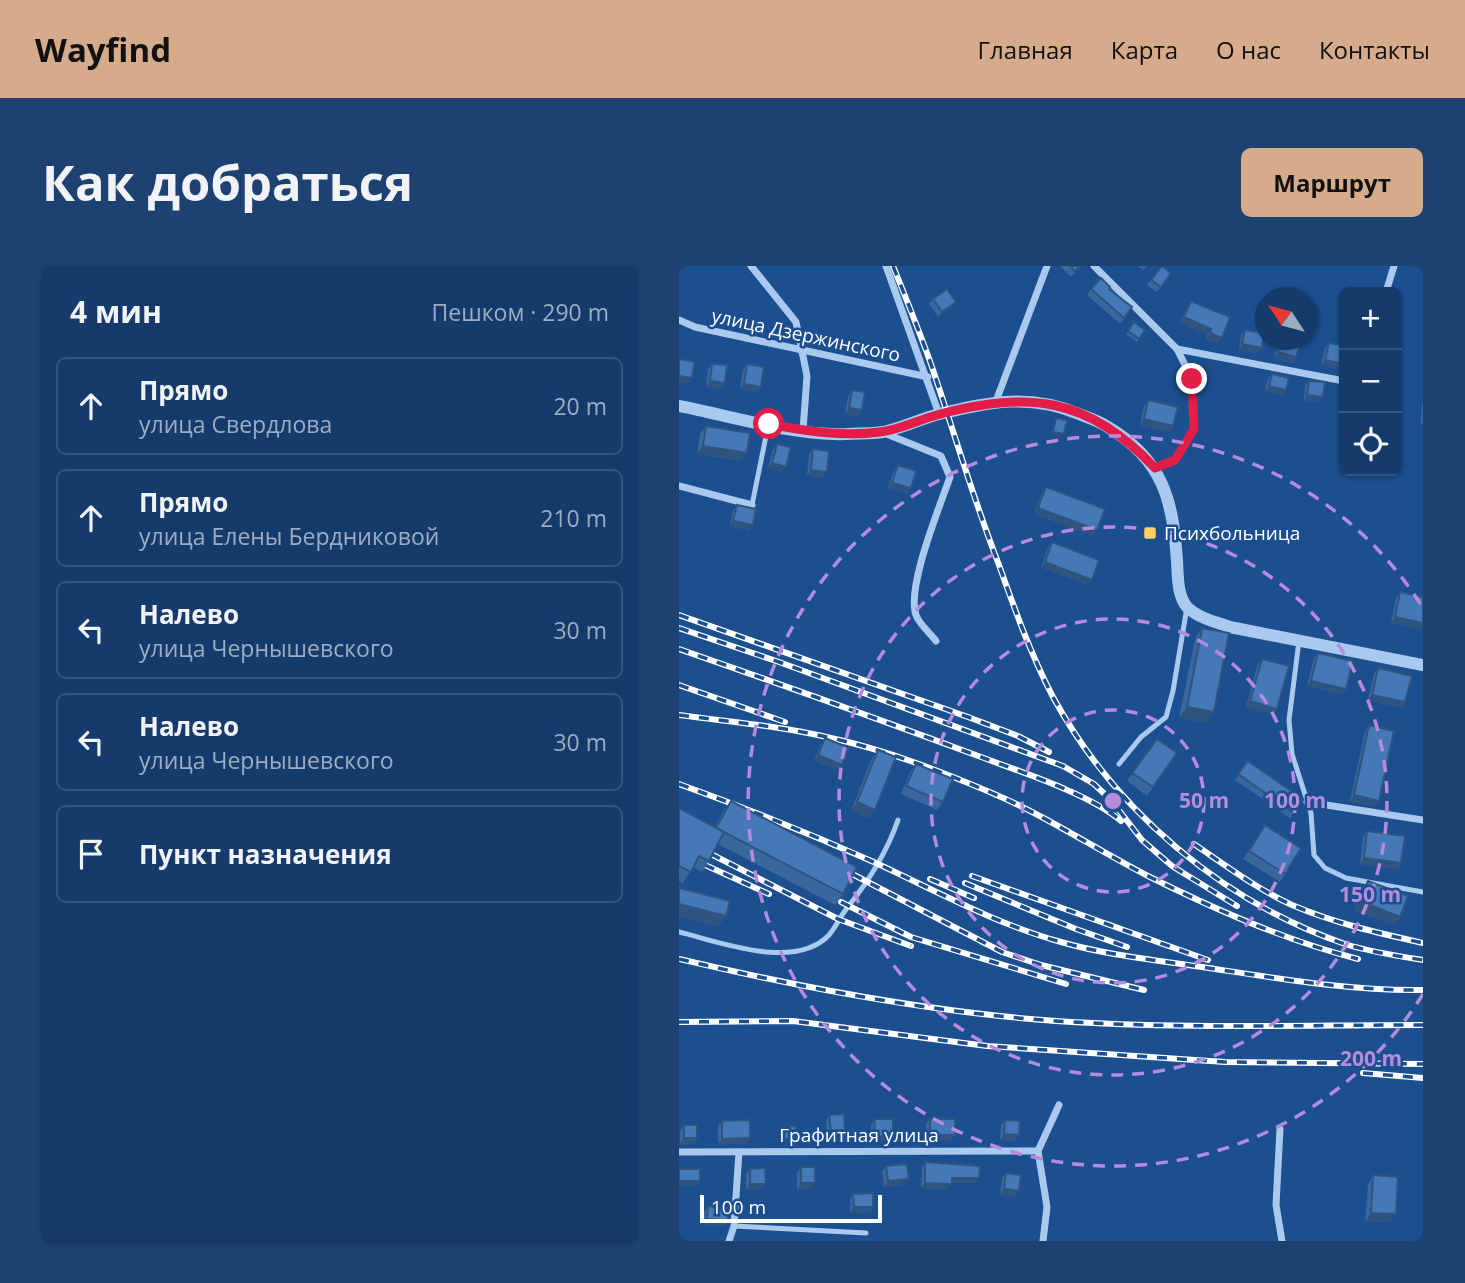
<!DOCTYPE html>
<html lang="ru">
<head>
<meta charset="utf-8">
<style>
	body { margin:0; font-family:"Open Sans",sans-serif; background:#1d4271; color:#f1f3f6 }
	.controls { position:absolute; right:21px; top:21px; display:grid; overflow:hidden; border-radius:10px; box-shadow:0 2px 5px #0004 }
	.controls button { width:63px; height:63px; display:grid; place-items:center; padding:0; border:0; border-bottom:2px solid #33557e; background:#143b6b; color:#f1f3f6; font:35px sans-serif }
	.compass { position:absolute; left:576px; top:21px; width:63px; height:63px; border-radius:50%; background:#143b6b; box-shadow:0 2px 5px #0004; rotate:306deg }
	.scale { position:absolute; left:21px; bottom:18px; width:182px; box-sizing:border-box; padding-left:7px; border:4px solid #fff; border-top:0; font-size:19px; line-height:24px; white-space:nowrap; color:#fff; -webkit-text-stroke:5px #1b4f8f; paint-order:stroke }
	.stop { position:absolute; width:21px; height:21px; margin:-16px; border:5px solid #e11d48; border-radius:50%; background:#fff }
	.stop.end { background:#e11d48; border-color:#fff; box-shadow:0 2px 7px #0008 }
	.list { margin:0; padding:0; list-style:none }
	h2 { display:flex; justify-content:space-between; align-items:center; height:91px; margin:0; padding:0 28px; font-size:30px }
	h2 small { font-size:23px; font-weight:400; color:#9dadc1 }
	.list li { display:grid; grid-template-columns:46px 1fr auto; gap:21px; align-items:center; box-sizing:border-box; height:98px; margin:0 14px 14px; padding:0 14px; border:2px solid #33557e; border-radius:10px }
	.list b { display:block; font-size:26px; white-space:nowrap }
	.list p { margin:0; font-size:23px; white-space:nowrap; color:#9dadc1 }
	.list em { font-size:23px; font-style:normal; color:#9dadc1 }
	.icon { flex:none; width:38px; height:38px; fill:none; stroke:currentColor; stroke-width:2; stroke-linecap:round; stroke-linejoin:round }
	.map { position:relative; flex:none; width:744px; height:975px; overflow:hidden; border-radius:10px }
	header { display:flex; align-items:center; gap:42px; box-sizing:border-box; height:98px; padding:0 35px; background:#d6ab8b; color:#111 }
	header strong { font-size:33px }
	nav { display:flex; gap:38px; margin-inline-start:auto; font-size:24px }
	.intro { display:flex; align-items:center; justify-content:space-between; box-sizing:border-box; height:168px; padding:0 42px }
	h1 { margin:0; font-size:49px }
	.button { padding:18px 32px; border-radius:10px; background:#d6ab8b; color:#111; font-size:24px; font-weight:700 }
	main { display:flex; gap:42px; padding:0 42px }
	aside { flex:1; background:#143b6b; border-radius:10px; box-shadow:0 2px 5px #0004 }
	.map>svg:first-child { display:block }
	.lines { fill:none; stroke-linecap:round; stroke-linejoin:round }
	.service { stroke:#a9c9ee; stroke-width:5 }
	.minor { stroke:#a9c9ee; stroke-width:7 }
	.tertiary { stroke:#a9c9ee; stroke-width:12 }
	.rail-casing { stroke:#fff; stroke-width:6 }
	.rail { stroke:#1b4f8f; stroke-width:3.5; stroke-dasharray:10; stroke-linecap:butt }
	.wall { fill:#3a679d }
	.shaded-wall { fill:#305480 }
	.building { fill:#4478b7; stroke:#305480; stroke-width:2 }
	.route { stroke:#e11d48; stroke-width:9 }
	.ring { fill:none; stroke:#b68bdc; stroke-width:3.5; stroke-dasharray:12 9 }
	.poi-dot { fill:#ffd166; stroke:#1b4f8f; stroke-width:2.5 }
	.labels { text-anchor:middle; stroke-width:5; stroke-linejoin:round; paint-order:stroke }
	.street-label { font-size:19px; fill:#fff; stroke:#1b4f8f }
	.poi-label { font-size:19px; fill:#fff; stroke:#1b4f8f; text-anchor:start }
	.centre { fill:#b68bdc; stroke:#1b4f8f; stroke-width:3.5 }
	.ring-label { font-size:21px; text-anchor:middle; font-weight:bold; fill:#b68bdc; stroke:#1b4f8f; stroke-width:5; stroke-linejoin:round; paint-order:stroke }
</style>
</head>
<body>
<header>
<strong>Wayfind</strong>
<nav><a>Главная</a><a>Карта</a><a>О нас</a><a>Контакты</a></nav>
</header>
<div class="intro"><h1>Как добраться</h1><a class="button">Маршрут</a></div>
<main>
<aside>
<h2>4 мин<small>Пешком · 290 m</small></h2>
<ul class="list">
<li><svg class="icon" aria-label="ahead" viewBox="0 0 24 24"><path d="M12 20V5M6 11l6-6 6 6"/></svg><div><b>Прямо</b><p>улица Свердлова</p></div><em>20 m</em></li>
<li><svg class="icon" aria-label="ahead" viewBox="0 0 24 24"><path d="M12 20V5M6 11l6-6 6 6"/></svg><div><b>Прямо</b><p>улица Елены Бердниковой</p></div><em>210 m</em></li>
<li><svg class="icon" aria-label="left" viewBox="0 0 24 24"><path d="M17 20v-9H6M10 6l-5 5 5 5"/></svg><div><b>Налево</b><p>улица Чернышевского</p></div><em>30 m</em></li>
<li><svg class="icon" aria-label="left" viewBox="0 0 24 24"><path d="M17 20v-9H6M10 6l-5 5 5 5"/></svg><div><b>Налево</b><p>улица Чернышевского</p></div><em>30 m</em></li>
<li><svg class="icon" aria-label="arrive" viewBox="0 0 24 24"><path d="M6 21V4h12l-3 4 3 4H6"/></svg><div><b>Пункт назначения</b></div></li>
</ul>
</aside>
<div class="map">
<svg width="744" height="975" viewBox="0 0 744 975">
	<rect width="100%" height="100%" fill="#1b4f8f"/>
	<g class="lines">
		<!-- service -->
		<g class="service">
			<path d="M73,239L89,160"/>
			<path d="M620,375L610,454L613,488L632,547L635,589L646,602L667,612L744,626"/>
			<path d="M440,498L462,471L487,451L494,425L508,341"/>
			<path d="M0,666C41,676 116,705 150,669C157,661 161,651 168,642C189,616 208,586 219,554"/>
			<path d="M55,960L187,967"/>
		</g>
		<!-- minor -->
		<g class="minor">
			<path d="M72,0L117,56L128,110L124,164"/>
			<path d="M207,0L260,148"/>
			<path d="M415,0L498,83L513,113L515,164L496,194L476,202"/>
			<path d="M707,26L715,0"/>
			<path d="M0,54L16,61L249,111"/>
			<path d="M498,83L665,115"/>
			<path d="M317,135L368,0"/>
			<path d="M205,167L262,190L271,211C261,240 227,322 237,349C240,358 252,368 257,375"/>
			<path d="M0,220L73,239"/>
			<path d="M628,536L744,554"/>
			<path d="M601,863L597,939L603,975"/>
			<path d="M0,886L359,885"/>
			<path d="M50,975L55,960L60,886"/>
			<path d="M364,975L368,941L359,885L380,839"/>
		</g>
		<!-- tertiary -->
		<path class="tertiary" d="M0,140C51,150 116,170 167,168C179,167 193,168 204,166C223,162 241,153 260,148C311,136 350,127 400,148C410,152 420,155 429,161C484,194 494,234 498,295C499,310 498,329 508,341C519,352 537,356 551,361L744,399"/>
		<defs>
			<g id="rail">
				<path d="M214,0C228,35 242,69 254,104C276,169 295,235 320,299C336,344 352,389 374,431C436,545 544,636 666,678C691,686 718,690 744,694"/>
				<path d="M0,349L289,451L339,470L370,486"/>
				<path d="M0,362L100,396L384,500L415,518L432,534L463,574L493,600L558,640"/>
				<path d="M0,383C101,418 202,454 302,491C342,506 411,528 442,555"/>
				<path d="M0,419L106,456"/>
				<path d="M0,449C51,456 102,460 152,472C207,484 261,505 313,527C367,550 415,582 467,609C535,643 605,674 679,693"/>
				<path d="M0,518C67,542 132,568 197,597C257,625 317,658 382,676C427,689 476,694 523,701C596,712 670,725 744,724"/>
				<path d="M515,578C546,599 578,623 613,639C655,657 699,667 744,677"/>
				<path d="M32,588L159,653L232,680"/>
				<path d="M26,599L90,628"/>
				<path d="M156,599L323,686L362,699L465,724"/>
				<path d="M293,610L529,694"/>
				<path d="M251,613L295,632"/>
				<path d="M286,617L397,663L448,681"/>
				<path d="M162,636L232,671L387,718"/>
				<path d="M0,693C124,722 250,746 377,755C499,763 622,759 744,759"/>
				<path d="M0,756L114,755L308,780L546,796L744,798"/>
				<path d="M684,807L744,812"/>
			</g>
		</defs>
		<!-- rail casing -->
		<use href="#rail" class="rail-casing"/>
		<!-- rail -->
		<use href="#rail" class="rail"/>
	</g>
	<!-- wall -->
	<g class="wall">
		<path d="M381,0H402L392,11Z"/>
		<path d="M459,0H468L464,4Z"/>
		<path d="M483,0L492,7L478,26L468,19Z"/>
		<path d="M412,23L453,41L441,58L408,29Z"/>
		<path d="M254,33L273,41L259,51L250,38Z"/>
		<path d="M512,35L551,51L539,77L527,73L528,69L501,57L508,41Z"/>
		<path d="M455,56L466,64L458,76L447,68Z"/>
		<path d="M566,64L579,87L560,84L562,70Z"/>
		<path d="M601,74H612L617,91L614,97L595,92L599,77Z"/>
		<path d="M650,77L665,80V100L662,104L642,99L646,82Z"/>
		<path d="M33,98L42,123L27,121L29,103Z"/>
		<path d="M68,98L78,126L61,123L64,104Z"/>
		<path d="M593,108L607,124L604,129L586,125L589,113Z"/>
		<path d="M630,115L640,136L625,135L626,120Z"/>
		<path d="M173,124L179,150L166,148L169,130Z"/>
		<path d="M469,134L494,160L491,166L461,159L465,140Z"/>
		<path d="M744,134V158L741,157Z"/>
		<path d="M27,160L62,195L18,188L21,168Z"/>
		<path d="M98,178L104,206L89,202L94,183Z"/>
		<path d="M134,183L144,211L128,210L130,189Z"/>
		<path d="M219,199L232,222L228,228L209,222L215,205Z"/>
		<path d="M367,221L414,270L355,248L363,227Z"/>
		<path d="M58,239L74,259L70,265L51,260L54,245Z"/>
		<path d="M373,276L409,319L362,301L369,282Z"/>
		<path d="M721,326L743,363L712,357L717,332Z"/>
		<path d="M523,362L527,457L500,452L516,373Z"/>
		<path d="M639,387L667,423L663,429L628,420L635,392Z"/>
		<path d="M583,393L598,443L594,448L567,441L579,398Z"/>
		<path d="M699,402L726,436L723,442L689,434L695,408Z"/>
		<path d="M690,459L696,540L671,535L686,465Z"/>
		<path d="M146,472L163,499L159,504L135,495L142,478Z"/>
		<path d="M478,473L498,487L468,530L448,515Z"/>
		<path d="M199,484L190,552L172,545L193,492Z"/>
		<path d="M569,495L624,533L611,552L556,514Z"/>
		<path d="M237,498L264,536L258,544L222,528L231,506Z"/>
		<path d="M52,535L164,628L156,639L39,578L30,595L23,606L14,601L4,617L0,615V542L36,561L44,546Z"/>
		<path d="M688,565L722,597L719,603L681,598L684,571Z"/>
		<path d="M580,568L606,608L601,616L564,593Z"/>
		<path d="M689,615L721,651L715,659L675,644L683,623Z"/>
		<path d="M150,849L162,869L148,870L147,855Z"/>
		<path d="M196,853L214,871L210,876H191L192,859Z"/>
		<path d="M251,853L272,875H248L247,858Z"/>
		<path d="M326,854L336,875L321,874L322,859Z"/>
		<path d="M43,855L71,872L68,878H39V860Z"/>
		<path d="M5,859L18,872L14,878H1V865Z"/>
		<path d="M105,860L115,876H103V863Z"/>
		<path d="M246,896L297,917H273L269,923L242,922L243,901Z"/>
		<path d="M207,900L226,919L205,921L203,905Z"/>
		<path d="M122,901L133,923H118V907Z"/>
		<path d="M71,903L87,918L83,923L67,924V908Z"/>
		<path d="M327,907L336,931L321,929L323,912Z"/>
		<path d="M694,909L711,956L686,955L689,918Z"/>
		<path d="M174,928L194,941L190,947H171V933Z"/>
		<path d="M29,940L49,955L45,960L24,959L25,946Z"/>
	</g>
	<!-- shaded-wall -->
	<g class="shaded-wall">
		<path d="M277,36L273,41L259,51L263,46Z"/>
		<path d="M505,51L532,63L528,69L501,57Z"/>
		<path d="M531,67L543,72L539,77L527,73Z"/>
		<path d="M563,78L583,82L579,87L560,84Z"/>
		<path d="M599,86L617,91L614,97L595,92Z"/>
		<path d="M646,94L665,98V100L662,104L642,99Z"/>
		<path d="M0,110L13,112L9,118L0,116Z"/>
		<path d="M31,115L46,117L42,123L27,121Z"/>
		<path d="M65,118L82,121L78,126L61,123Z"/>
		<path d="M590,120L607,124L604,129L586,125Z"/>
		<path d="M628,129L644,131L640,136L625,135Z"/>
		<path d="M170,142L183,144L179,150L166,148Z"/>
		<path d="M465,153L494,160L491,166L461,159Z"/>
		<path d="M374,166L385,168L383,171L372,169Z"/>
		<path d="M24,180L68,187L62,195L18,188Z"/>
		<path d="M93,197L107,201L104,206L89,202Z"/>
		<path d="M132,204L148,206L144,211L128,210Z"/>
		<path d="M213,217L232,222L228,228L209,222Z"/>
		<path d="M359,242L418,264L414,270L355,248Z"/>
		<path d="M54,255L74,259L70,265L51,260Z"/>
		<path d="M366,296L413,314L409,319L362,301Z"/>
		<path d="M716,351L744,357V361L743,363L712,357Z"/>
		<path d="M632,415L667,423L663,429L628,420Z"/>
		<path d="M693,429L726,436L723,442L689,434Z"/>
		<path d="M571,435L598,443L594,448L567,441Z"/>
		<path d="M508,441L535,446L527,457L500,452Z"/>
		<path d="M139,489L163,499L159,504L135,495Z"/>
		<path d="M675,529L700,535L696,540L671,535Z"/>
		<path d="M178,536L196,544L190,552L172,545Z"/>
		<path d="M685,592L722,597L719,603L681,598Z"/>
		<path d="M681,635L721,651L715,659L675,644Z"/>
		<path d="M0,638L47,650L39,661L0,651Z"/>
		<path d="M166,864L162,869L148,870L152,865Z"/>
		<path d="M325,868L340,869L336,875L321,874Z"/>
		<path d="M251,869H276L272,875H248Z"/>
		<path d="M195,870L214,871L210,876H191Z"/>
		<path d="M5,872H18L14,878H1Z"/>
		<path d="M71,872L68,878H39L43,873Z"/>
		<path d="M105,873H117L115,876H103Z"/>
		<path d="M273,912H300L297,917H269Z"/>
		<path d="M230,913L226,919L205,921L209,915Z"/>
		<path d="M0,915H21L17,920H0Z"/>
		<path d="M122,917H136L133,923H118Z"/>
		<path d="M246,917L273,918L269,923L242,922Z"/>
		<path d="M71,918H87L83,923L67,924Z"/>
		<path d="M325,923L340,925L336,931L321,929Z"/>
		<path d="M175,941H194L190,947H171Z"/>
		<path d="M692,947L717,948L711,956L686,955Z"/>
		<path d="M28,953L49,955L45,960L24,959Z"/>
	</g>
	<!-- building -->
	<g class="building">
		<path d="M391,0H401L396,5Z"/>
		<path d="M483,0L492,7L482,21L472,14Z"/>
		<path d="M422,12L431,21L430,23L453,41L445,52L412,23Z"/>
		<path d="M268,23L277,36L263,46L254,33Z"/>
		<path d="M512,35L551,51L543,72L531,67L532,63L505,51Z"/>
		<path d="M455,56L466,64L460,73L449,65Z"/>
		<path d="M566,64L585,67L583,82L563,78Z"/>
		<path d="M602,74H612L622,76L617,91L599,86Z"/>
		<path d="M650,77L665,80V98L646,94Z"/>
		<path d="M0,93L16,96L13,112L0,110Z"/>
		<path d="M33,98L48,99L46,117L31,115Z"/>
		<path d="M68,98L85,101L82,121L65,118Z"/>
		<path d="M593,108L610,112L607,124L590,120Z"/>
		<path d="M630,115L646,116L644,131L628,129Z"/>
		<path d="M173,124L186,126L183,144L170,142Z"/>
		<path d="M469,134L499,141L494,160L465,153Z"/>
		<path d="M377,152L388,154L385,168L374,166Z"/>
		<path d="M27,160L71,167L68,187L24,180Z"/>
		<path d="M98,178L112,181L107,201L93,197Z"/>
		<path d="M134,183L150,185L148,206L132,204Z"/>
		<path d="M219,199L237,205L232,222L213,217Z"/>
		<path d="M367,221L426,243L418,264L359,242Z"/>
		<path d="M58,239L77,243L74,259L54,255Z"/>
		<path d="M373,276L420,294L413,314L366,296Z"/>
		<path d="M721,326L744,331V357L716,351Z"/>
		<path d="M523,362L550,367L535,446L508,441Z"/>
		<path d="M639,387L674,395L667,423L632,415Z"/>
		<path d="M583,393L610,400L598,443L571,435Z"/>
		<path d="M699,402L733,410L726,436L693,429Z"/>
		<path d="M690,459L715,465L700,535L675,529Z"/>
		<path d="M146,472L170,482L163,499L139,489Z"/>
		<path d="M478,473L498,487L474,521L453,507Z"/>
		<path d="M199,484L217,491L196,544L178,536Z"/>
		<path d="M569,495L624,533L615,547L559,508Z"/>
		<path d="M237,498L274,513L264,536L227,520Z"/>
		<path d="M52,535L178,601L164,628L37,562Z"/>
		<path d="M0,542L45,566L30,595L20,590L12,606L0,600Z"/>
		<path d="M586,559L622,582L606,608L570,585Z"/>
		<path d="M688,565L726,570L722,597L685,592Z"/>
		<path d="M689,615L729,630L721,651L681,635Z"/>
		<path d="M0,622L51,635L47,650L0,638Z"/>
		<path d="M165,848L166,864L152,865L150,849Z"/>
		<path d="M196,853H214V871L195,870Z"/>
		<rect x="251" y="853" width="25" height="16"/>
		<path d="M71,854V872L43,873V855Z"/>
		<path d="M326,854L341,855L340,869L325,868Z"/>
		<rect x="5" y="859" width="13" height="13"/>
		<rect x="105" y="860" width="12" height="13"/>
		<path d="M246,896L301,900L300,912H273V918L246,917Z"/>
		<path d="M228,898L230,913L209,915L207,900Z"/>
		<rect x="122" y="901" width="14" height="16"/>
		<path d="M86,902L87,918H71V903Z"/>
		<rect x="0" y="903" width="21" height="12"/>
		<path d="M327,907L342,909L340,925L325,923Z"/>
		<path d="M694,909L719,911L717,948L692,947Z"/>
		<path d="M194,927V941H175L174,928Z"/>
		<path d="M29,940L49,942V955L28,953Z"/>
	</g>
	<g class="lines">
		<!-- route -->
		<path class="route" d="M90,158C126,165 164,171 201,166C220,164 239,154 258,149C348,124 410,131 476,202L496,194L515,163L513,113"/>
	</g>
	<!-- distance rings -->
	<g class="ring">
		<circle cx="434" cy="535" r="91"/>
		<circle cx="434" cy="535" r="182"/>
		<circle cx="434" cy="535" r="274"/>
		<path d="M744 728A365 365 0 1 1 744 342"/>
	</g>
	<!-- markers -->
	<rect class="poi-dot" x="464" y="260" width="14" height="14" rx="3.5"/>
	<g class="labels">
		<!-- street labels -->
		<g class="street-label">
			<text transform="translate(127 69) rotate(12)" y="7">улица Дзержинского</text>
			<text x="180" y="876">Графитная улица</text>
		</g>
		<!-- poi labels -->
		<g class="poi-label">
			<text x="485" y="274">Психбольница</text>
		</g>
	</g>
	<circle cx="434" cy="535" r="10" class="centre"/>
	<g class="ring-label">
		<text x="525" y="542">50 m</text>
		<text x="616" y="542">100 m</text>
		<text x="691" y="636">150 m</text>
		<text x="692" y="800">200 m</text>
	</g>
</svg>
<div class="controls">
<button>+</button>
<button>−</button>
<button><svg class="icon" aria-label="locate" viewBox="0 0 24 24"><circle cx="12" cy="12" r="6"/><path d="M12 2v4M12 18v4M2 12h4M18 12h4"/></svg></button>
</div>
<svg class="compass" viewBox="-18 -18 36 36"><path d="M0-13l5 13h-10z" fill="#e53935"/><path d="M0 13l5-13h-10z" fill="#9dadc1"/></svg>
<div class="scale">100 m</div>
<div class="stop" style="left:90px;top:158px"></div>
<div class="stop end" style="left:513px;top:113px"></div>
</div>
</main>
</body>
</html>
